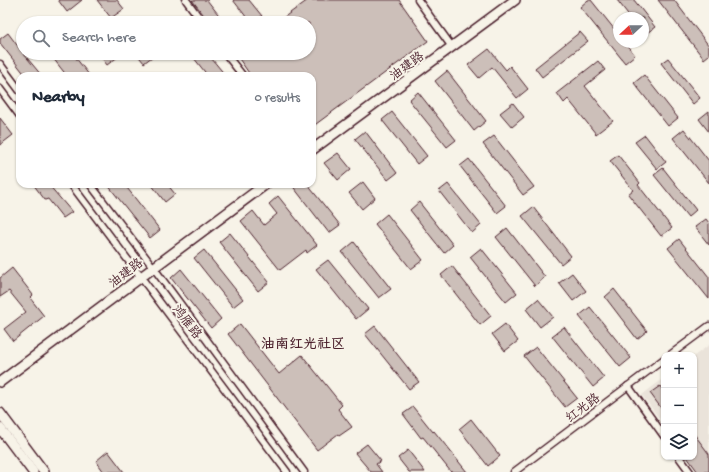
<!DOCTYPE html>
<html lang="en">
<head>
<meta charset="utf-8">
<style>
	body { margin:0; font-family:"Gochi Hand","LXGW WenKai TC",sans-serif; background:#f6f6f7; color:#1f2937 }
	.controls { position:absolute; right:12px; bottom:12px; display:grid; overflow:hidden; border-radius:8px; box-shadow:0 1px 3px #0004 }
	.controls button { width:36px; height:36px; display:grid; place-items:center; padding:0; border:0; border-bottom:1px solid #e0e1e3; background:#fff; color:#1f2937; font:20px sans-serif }
	.compass { position:absolute; left:613px; top:12px; width:36px; height:36px; border-radius:50%; background:#fff; box-shadow:0 1px 3px #0004; rotate:248deg }
	.list { margin:0; padding:0; list-style:none }
	h2 { display:flex; justify-content:space-between; align-items:center; height:52px; margin:0; padding:0 16px; font-size:17px }
	h2 small { font-size:13px; font-weight:400; color:#747a83 }
	.icon { flex:none; width:22px; height:22px; fill:none; stroke:currentColor; stroke-width:2; stroke-linecap:round; stroke-linejoin:round }
	.map { position:relative; flex:none; width:709px; height:472px; overflow:hidden }
	.search { position:absolute; background:#fff; box-shadow:0 1px 3px #0004; left:16px; top:16px; width:300px; height:44px; display:flex; align-items:center; gap:10px; box-sizing:border-box; padding:0 14px; border-radius:22px; color:#747a83; font-size:15px }
	.panel { position:absolute; background:#fff; box-shadow:0 1px 3px #0004; left:16px; top:72px; width:300px; height:116px; border-radius:12px }
	.map>svg:first-child { display:block }
	.built { fill:#eae3da }
	.building { fill:#ccbfb9; stroke:#4a1f2b }
	.lines { fill:none; stroke-linecap:round; stroke-linejoin:round }
	.street-casing { stroke:#4a1f2b; stroke-width:9 }
	.secondary-casing { stroke:#4a1f2b; stroke-width:12 }
	.street { stroke:#f7f3e8; stroke-width:6 }
	.secondary { stroke:#f7f3e8; stroke-width:9 }
	.labels { text-anchor:middle; stroke-width:4; stroke-linejoin:round; paint-order:stroke }
	.street-label { font-size:13px; fill:#4a1f2b; stroke:#f7f3e8 }
	.neighbourhood-label { font-size:14px; font-weight:bold; fill:#4a1f2b; stroke:#f7f3e8 }
</style>
</head>
<body>
<div class="map">
<svg width="709" height="472" viewBox="0 0 709 472">
	<rect width="100%" height="100%" fill="#f7f3e8"/>
	<filter id="ink" filterUnits="userSpaceOnUse"><feTurbulence type="fractalNoise" baseFrequency=".025" numOctaves="2"/><feDisplacementMap in="SourceGraphic" scale="8" xChannelSelector="R" yChannelSelector="G"/><feConvolveMatrix kernelMatrix="1 2 1 2 8 2 1 2 1" color-interpolation-filters="sRGB"/></filter>
	<g filter="url(#ink)">
		<!-- built -->
		<g class="built">
			<path d="M709,345V472L694,457V356Z"/>
			<path d="M664,378V425L642,395Z"/>
		</g>
		<!-- building -->
		<g class="building">
			<path d="M58,0H82L67,12Z"/>
			<path d="M97,0H117L124,9L111,18Z"/>
			<path d="M192,0H207L225,23H210Z"/>
			<path d="M233,0H249L262,16L251,23Z"/>
			<path d="M308,0H399L428,41L312,127V76H251L235,53H309V23H276Z"/>
			<path d="M588,0H591L619,35V42H624L635,55L625,63L580,7Z"/>
			<path d="M617,0H634L655,27L643,36V18H631Z"/>
			<path d="M658,0H674L709,46V55L704,59Z"/>
			<path d="M580,32L588,41L542,77L535,68Z"/>
			<path d="M8,33L23,53L42,76H26L0,43V39Z"/>
			<path d="M489,49L506,70L510,66L528,89L517,98L492,67L479,78L468,65Z"/>
			<path d="M49,53H72L90,76H67Z"/>
			<path d="M98,53H123L107,65Z"/>
			<path d="M136,53H157L144,63Z"/>
			<path d="M190,53H207L226,76H208Z"/>
			<path d="M668,58L700,98L693,104L661,63Z"/>
			<path d="M598,61L605,70L585,86L613,121L596,134L568,99L564,103L557,93Z"/>
			<path d="M447,71L486,121L474,131L435,81Z"/>
			<path d="M644,75L678,118L668,126L634,83Z"/>
			<path d="M418,92L456,140L447,147L409,100Z"/>
			<path d="M513,103L524,117L512,127L500,113Z"/>
			<path d="M709,111V132L699,119Z"/>
			<path d="M392,112L427,156L417,164L382,120Z"/>
			<path d="M0,118L13,135L0,145Z"/>
			<path d="M684,129L709,161V183L673,138Z"/>
			<path d="M365,131L397,173L388,180L355,139Z"/>
			<path d="M645,135L666,162L657,169L635,142Z"/>
			<path d="M494,136L534,187L523,195L483,144Z"/>
			<path d="M338,153L351,169L338,180L324,163Z"/>
			<path d="M618,155L640,183L638,185L672,228L661,236L628,194L633,190L610,161Z"/>
			<path d="M469,159L506,206L497,213L460,166Z"/>
			<path d="M663,168L696,210L688,217L654,175Z"/>
			<path d="M363,182L375,198L362,209L349,193Z"/>
			<path d="M33,184H48L72,212L63,218L48,199L45,200Z"/>
			<path d="M107,184H124L160,230L150,238Z"/>
			<path d="M151,184H167L175,194L165,202Z"/>
			<path d="M291,184H307L340,225L329,233Z"/>
			<path d="M448,184L481,225L472,233L439,191Z"/>
			<path d="M278,196L317,245L307,253L306,250L280,270L241,221L253,211L264,225L277,214L269,204Z"/>
			<path d="M419,202L453,245L444,253L410,210Z"/>
			<path d="M533,207L571,256L561,264L522,216Z"/>
			<path d="M387,214L423,260L411,269L375,224Z"/>
			<path d="M706,219L709,223V245L695,227Z"/>
			<path d="M507,228L545,277L535,286L496,237Z"/>
			<path d="M230,233L269,282L258,291L219,242Z"/>
			<path d="M679,239L709,277V299L668,248Z"/>
			<path d="M354,242L391,289L379,298L342,252Z"/>
			<path d="M481,248L517,293L506,302L470,257Z"/>
			<path d="M204,250L243,299L233,307L194,258Z"/>
			<path d="M328,260L368,309L356,319L316,269Z"/>
			<path d="M452,266L491,316L480,325L441,275Z"/>
			<path d="M12,268L33,295L30,298L44,316L13,341L4,329L26,312L9,291L0,297V278Z"/>
			<path d="M181,269L221,319L211,328L171,278Z"/>
			<path d="M572,273L586,291L573,301L559,283Z"/>
			<path d="M614,289L647,331L637,339L605,297Z"/>
			<path d="M538,299L553,317L540,327L526,309Z"/>
			<path d="M590,307L631,358L620,367L579,316Z"/>
			<path d="M240,324L279,374L302,355L342,405L338,409L352,427L339,436L338,434L317,450L228,334Z"/>
			<path d="M505,324L518,341L505,351L492,334Z"/>
			<path d="M375,326L419,382L409,389L365,334Z"/>
			<path d="M564,327L604,378L593,387L552,336Z"/>
			<path d="M536,347L577,398L565,407L524,356Z"/>
			<path d="M660,386L664,392V412L650,393Z"/>
			<path d="M413,407L433,432L434,431L467,472H451L423,437L421,438L403,414Z"/>
			<path d="M471,419L500,456L488,466L459,429Z"/>
			<path d="M694,434L709,454V472H698L687,457H694Z"/>
			<path d="M367,444L381,461L376,464L382,472H371L355,453Z"/>
			<path d="M408,450L425,472H409L398,458Z"/>
			<path d="M108,451L124,472H104L96,461Z"/>
		</g>
		<g class="lines">
			<defs>
				<g id="street">
					<path d="M186,0L203,23"/>
					<path d="M418,0L452,47"/>
					<path d="M225,53L243,76"/>
					<path d="M0,64L20,91"/>
					<path d="M0,89L20,116"/>
					<path d="M71,184L287,472"/>
					<path d="M90,184L153,267L304,472"/>
					<path d="M670,355L709,326"/>
					<path d="M628,386L664,436"/>
					<path d="M679,457L690,472"/>
					<path d="M514,472L664,359"/>
				</g>
				<g id="secondary">
					<path d="M312,150L515,0"/>
					<path d="M0,382L266,184"/>
					<path d="M0,413L44,472"/>
					<path d="M0,428L33,472"/>
				</g>
			</defs>
			<!-- street casing -->
			<use href="#street" class="street-casing"/>
			<!-- secondary casing -->
			<use href="#secondary" class="secondary-casing"/>
			<!-- street -->
			<use href="#street" class="street"/>
			<!-- secondary -->
			<use href="#secondary" class="secondary"/>
		</g>
	</g>
	<g class="labels">
		<!-- street labels -->
		<g class="street-label">
			<text transform="translate(406 65) rotate(-36)" y="5">油建路</text>
			<text transform="translate(125 272) rotate(-37)" y="5">油建路</text>
			<text transform="translate(188 321) rotate(53)" y="5">鸿雁路</text>
			<text transform="translate(582 407) rotate(-37)" y="5">红光路</text>
		</g>
		<!-- neighbourhood labels -->
		<g class="neighbourhood-label">
			<text x="303" y="348">油南红光社区</text>
		</g>
	</g>
</svg>
<div class="controls">
<button>+</button>
<button>−</button>
<button><svg class="icon" aria-label="layers" viewBox="0 0 24 24"><path d="M12 4l9 5-9 5-9-5zM3 14l9 5 9-5"/></svg></button>
</div>
<svg class="compass" viewBox="-18 -18 36 36"><path d="M0-13l5 13h-10z" fill="#e53935"/><path d="M0 13l5-13h-10z" fill="#747a83"/></svg>
<div class="search"><svg class="icon" aria-label="search" viewBox="0 0 24 24"><circle cx="10" cy="10" r="6"/><path d="M15 15l6 6"/></svg>Search here</div>
<section class="panel">
<h2>Nearby<small>0 results</small></h2>
<ul class="list">
</ul>
</section>
</div>
</body>
</html>
